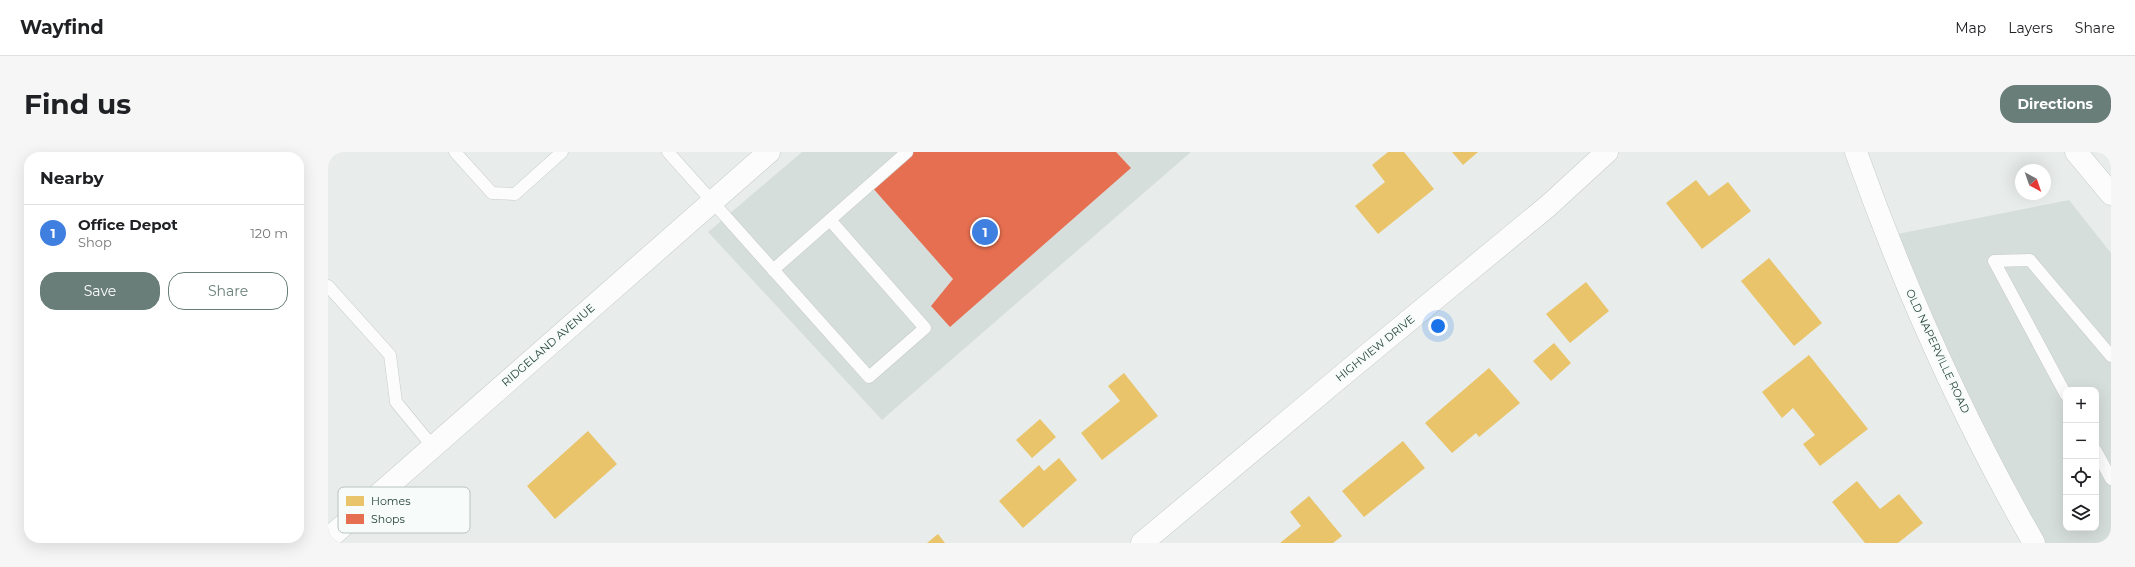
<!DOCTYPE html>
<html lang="en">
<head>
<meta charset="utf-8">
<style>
	body { margin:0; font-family:Montserrat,sans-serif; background:#f6f6f6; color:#202124 }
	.controls { position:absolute; right:12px; bottom:12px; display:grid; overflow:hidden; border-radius:8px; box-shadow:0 4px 16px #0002 }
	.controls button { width:36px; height:36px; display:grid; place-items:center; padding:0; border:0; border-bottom:1px solid #e0e0e0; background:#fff; color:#202124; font:20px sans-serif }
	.compass { position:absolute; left:1687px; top:12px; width:36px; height:36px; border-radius:50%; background:#fff; box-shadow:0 4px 16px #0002; rotate:140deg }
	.you { position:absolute; left:1110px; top:174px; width:14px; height:14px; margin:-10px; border:3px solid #fff; border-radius:50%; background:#1a73e8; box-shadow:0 0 0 6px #1a73e833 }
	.badge { display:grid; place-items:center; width:26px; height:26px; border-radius:50%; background:#697e78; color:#fff; font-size:13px; font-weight:700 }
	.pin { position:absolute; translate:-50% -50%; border:2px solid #fff; box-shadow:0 1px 4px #0006 }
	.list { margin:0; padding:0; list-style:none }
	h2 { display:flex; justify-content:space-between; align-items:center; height:52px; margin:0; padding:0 16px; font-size:17px }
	h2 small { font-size:13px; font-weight:400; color:#757577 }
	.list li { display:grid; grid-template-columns:26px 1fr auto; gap:12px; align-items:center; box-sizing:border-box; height:56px; padding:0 16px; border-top:1px solid #e0e0e0 }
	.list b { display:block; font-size:15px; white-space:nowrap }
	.list p { margin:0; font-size:13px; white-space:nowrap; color:#757577 }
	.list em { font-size:13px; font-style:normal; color:#757577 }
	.actions { display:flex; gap:8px; padding:12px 16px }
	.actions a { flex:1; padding:9px 0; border:1px solid #697e78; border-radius:16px; text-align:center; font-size:14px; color:#697e78 }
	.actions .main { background:#697e78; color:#fff }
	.icon { flex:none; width:22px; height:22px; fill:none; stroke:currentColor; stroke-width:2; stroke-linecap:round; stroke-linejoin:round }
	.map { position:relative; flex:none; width:1783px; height:391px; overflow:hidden; border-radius:16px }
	header { display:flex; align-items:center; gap:24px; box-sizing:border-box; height:56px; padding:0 20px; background:#fff; border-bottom:1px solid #e0e0e0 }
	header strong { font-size:19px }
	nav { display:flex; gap:22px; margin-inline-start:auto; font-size:14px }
	.intro { display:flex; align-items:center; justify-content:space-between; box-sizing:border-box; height:96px; padding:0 24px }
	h1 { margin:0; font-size:28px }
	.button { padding:10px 18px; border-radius:16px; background:#697e78; color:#fff; font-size:14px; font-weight:700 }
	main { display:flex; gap:24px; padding:0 24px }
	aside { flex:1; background:#fff; border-radius:16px; box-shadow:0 4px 16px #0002 }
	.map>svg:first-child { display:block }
	.built { fill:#d6dedb; fill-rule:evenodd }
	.homes { fill:#e9c46a }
	.shops { fill:#e76f51 }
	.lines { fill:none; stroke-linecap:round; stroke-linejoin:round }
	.service-casing { stroke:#c5cac8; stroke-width:13 }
	.minor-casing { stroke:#c5cac8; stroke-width:23 }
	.secondary-casing { stroke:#c3cbc8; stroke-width:23 }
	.service { stroke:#fcfcfc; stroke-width:12 }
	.minor { stroke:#fcfcfc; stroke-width:22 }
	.secondary { stroke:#fcfcfc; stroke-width:22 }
	.labels { text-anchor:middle; stroke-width:4; stroke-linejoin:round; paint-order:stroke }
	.street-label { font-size:11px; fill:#24423a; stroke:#f7fbf9 }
	.key { fill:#f7fbf9; stroke:#b8c4c0; stroke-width:1 }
	.key-label { font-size:11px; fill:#24423a }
</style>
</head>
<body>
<header>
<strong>Wayfind</strong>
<nav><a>Map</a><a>Layers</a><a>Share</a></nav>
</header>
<div class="intro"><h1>Find us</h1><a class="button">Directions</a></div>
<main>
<aside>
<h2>Nearby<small></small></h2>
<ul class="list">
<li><span class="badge" style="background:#3f7fe0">1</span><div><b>Office Depot</b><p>Shop</p></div><em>120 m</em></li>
</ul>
<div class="actions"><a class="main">Save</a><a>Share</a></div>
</aside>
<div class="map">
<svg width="1783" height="391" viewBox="0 0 1783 391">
	<rect width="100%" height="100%" fill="#e8edeb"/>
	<!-- built -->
	<g class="built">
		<path d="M474,0H863L554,268L380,80Z"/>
		<path d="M1741,48L1783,101V391H1708L1559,84ZM1738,238H1768V376H1738Z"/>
	</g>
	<!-- homes -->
	<g class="homes">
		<path d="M1060,0H1076L1106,37L1050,82L1027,54L1057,30L1044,13Z"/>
		<path d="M1124,0H1150L1135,13Z"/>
		<path d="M1368,28L1381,44L1400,30L1423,59L1374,97L1338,51Z"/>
		<path d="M1441,106L1494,171L1466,194L1413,129Z"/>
		<path d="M1258,130L1281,159L1242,191L1218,162Z"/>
		<path d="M1226,191L1243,211L1223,229L1205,209Z"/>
		<path d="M1481,203L1540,277L1492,314L1475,292L1487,283L1465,256L1454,266L1434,240Z"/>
		<path d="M1161,216L1192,251L1151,285L1148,281L1124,301L1097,271Z"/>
		<path d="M796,221L830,264L774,308L753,281L792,249L780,234Z"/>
		<path d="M712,267L728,285L704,306L688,288Z"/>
		<path d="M260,279L289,312L227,367L199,334Z"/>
		<path d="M1075,289L1097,316L1036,365L1014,339Z"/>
		<path d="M731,306L749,328L695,376L671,349L711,313L716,319Z"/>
		<path d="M1529,329L1552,357L1571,342L1595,371L1570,391H1537L1504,350Z"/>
		<path d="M981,344L1014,384L1005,391H952L973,374L962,360Z"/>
		<path d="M610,382L617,391H599Z"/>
	</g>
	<!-- shops -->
	<path class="shops" d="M582,0H788L803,16L622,175L603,154L625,127L543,34Z"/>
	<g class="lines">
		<defs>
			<g id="service">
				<path d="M127,0L164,41L187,42L234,0"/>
				<path d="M340,0L541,225L597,176L502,68"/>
				<path d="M445,118L579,0"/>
				<path d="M0,134L62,203L68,250L105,295"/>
				<path d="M1738,243L1666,109L1702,108L1783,204"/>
				<path d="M1768,299L1783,327"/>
			</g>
			<g id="minor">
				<path d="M1528,0C1576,135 1635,267 1706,391"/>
				<path d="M0,387L441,0"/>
				<path d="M814,391L1022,217L1220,54L1279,0"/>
			</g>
			<path id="secondary" d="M1748,0L1783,42"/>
		</defs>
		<!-- service casing -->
		<use href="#service" class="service-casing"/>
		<!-- minor casing -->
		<use href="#minor" class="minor-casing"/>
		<!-- secondary casing -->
		<use href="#secondary" class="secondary-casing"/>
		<!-- service -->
		<use href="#service" class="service"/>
		<!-- minor -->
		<use href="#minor" class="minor"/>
		<!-- secondary -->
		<use href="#secondary" class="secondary"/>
	</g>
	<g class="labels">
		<!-- street labels -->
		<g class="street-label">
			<text transform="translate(220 193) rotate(-41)" y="4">RIDGELAND AVENUE</text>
			<text transform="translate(1047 196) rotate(-39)" y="4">HIGHVIEW DRIVE</text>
			<text transform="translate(1610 199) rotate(65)" y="4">OLD NAPERVILLE ROAD</text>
		</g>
	</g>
	<!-- legend -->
	<rect x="10" y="335" width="132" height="46" rx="6" class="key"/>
	<rect x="18" y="344" width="18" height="10" fill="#e9c46a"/>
	<rect x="18" y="362" width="18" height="10" fill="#e76f51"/>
	<g class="key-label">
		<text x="43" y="353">Homes</text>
		<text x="43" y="371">Shops</text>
	</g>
</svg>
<div class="controls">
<button>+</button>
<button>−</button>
<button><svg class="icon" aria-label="locate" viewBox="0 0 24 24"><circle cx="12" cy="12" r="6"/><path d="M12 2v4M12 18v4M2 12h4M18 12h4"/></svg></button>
<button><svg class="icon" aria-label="layers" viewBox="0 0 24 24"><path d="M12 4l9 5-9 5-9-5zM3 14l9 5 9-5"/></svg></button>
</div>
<svg class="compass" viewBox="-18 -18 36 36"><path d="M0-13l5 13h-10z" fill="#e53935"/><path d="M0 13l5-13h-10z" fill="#757577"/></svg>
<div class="you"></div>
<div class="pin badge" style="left:657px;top:80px;background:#3f7fe0">1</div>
</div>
</main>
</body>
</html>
